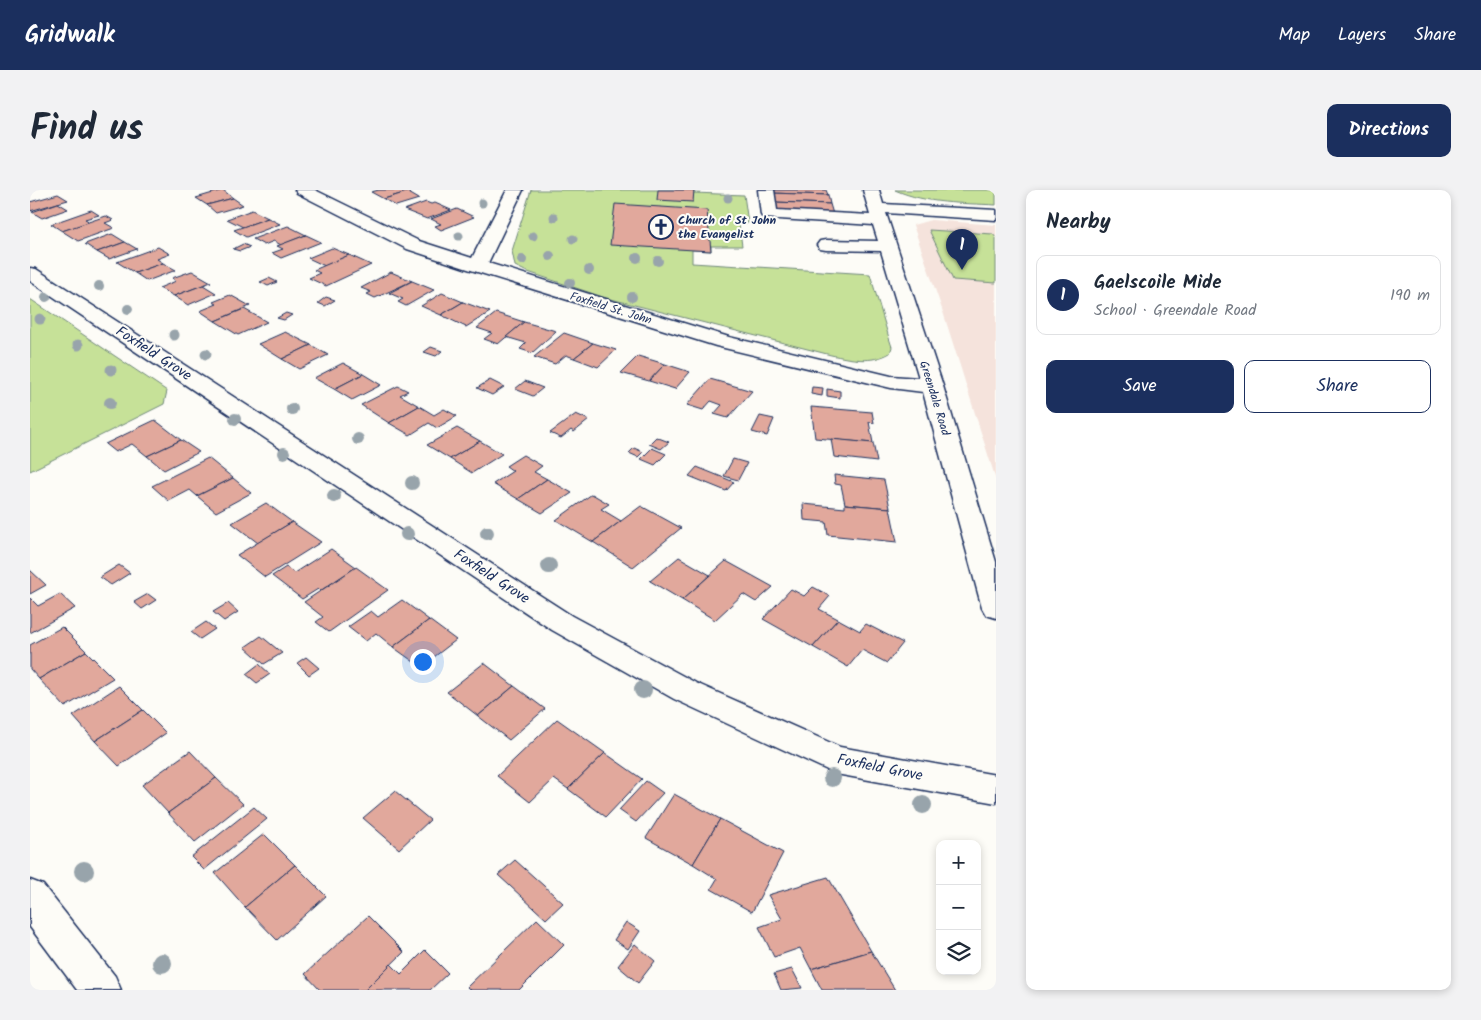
<!DOCTYPE html>
<html lang="en">
<head>
<meta charset="utf-8">
<style>
	body { margin:0; font-family:Kalam,sans-serif; background:#f2f2f3; color:#1f2937 }
	.controls { position:absolute; right:15px; bottom:15px; display:grid; overflow:hidden; border-radius:10px; box-shadow:0 2px 8px #0003 }
	.controls button { width:45px; height:45px; display:grid; place-items:center; padding:0; border:0; border-bottom:1px solid #e0e1e3; background:#fff; color:#1f2937; font:25px sans-serif }
	.you { position:absolute; left:392px; top:471px; width:18px; height:18px; margin:-12px; border:4px solid #fff; border-radius:50%; background:#1a73e8; box-shadow:0 0 0 8px #1a73e833 }
	.badge { display:grid; place-items:center; width:32px; height:32px; border-radius:50%; background:#1b2f5e; color:#fff; font-size:16px; font-weight:700 }
	.pin { position:absolute; translate:-50% -41px; filter:drop-shadow(0 1px 2px #0008) }
	.pin::after { content:''; position:absolute; top:26px; width:18px; height:15px; background:inherit; clip-path:polygon(0 0,100% 0,50% 100%) }
	.list { margin:0; padding:0; list-style:none }
	h2 { display:flex; justify-content:space-between; align-items:center; height:65px; margin:0; padding:0 20px; font-size:21px }
	h2 small { font-size:16px; font-weight:400; color:#747a83 }
	.list li { display:grid; grid-template-columns:32px 1fr auto; gap:15px; align-items:center; box-sizing:border-box; height:80px; margin:0 10px 10px; padding:0 10px; border:1px solid #e0e1e3; border-radius:10px }
	.list b { display:block; font-size:19px; white-space:nowrap }
	.list p { margin:0; font-size:16px; white-space:nowrap; color:#747a83 }
	.list em { font-size:16px; font-style:normal; color:#747a83 }
	.actions { display:flex; gap:10px; padding:15px 20px }
	.actions a { flex:1; padding:11px 0; border:1px solid #1b2f5e; border-radius:10px; text-align:center; font-size:18px; color:#1b2f5e }
	.actions .main { background:#1b2f5e; color:#fff }
	.icon { flex:none; width:28px; height:28px; fill:none; stroke:currentColor; stroke-width:2; stroke-linecap:round; stroke-linejoin:round }
	.map { position:relative; flex:none; width:966px; height:800px; overflow:hidden; border-radius:10px }
	header { display:flex; align-items:center; gap:30px; box-sizing:border-box; height:70px; padding:0 25px; background:#1b2f5e; color:#fff }
	header strong { font-size:24px }
	nav { display:flex; gap:28px; margin-inline-start:auto; font-size:18px }
	.intro { display:flex; align-items:center; justify-content:space-between; box-sizing:border-box; height:120px; padding:0 30px }
	h1 { margin:0; font-size:35px }
	.button { padding:12px 22px; border-radius:10px; background:#1b2f5e; color:#fff; font-size:18px; font-weight:700 }
	main { display:flex; gap:30px; padding:0 30px }
	aside { flex:1; background:#fff; border-radius:10px; box-shadow:0 2px 8px #0003 }
	.map>svg:first-child { display:block }
	.built { fill:#f5e3dc }
	.green { fill:#c6e198; stroke:#70887b }
	.building { fill:#e1a89c; stroke:#1b2f5e }
	.lines { fill:none; stroke-linecap:round; stroke-linejoin:round }
	.minor-casing { stroke:#1b2f5e; stroke-width:3 }
	.minor { fill:#fdfcf7; fill-rule:evenodd }
	.tree { fill:#98a4ab }
	.labels { text-anchor:middle; stroke-width:4; stroke-linejoin:round; paint-order:stroke }
	.far-poi-label { font-size:12px; font-weight:bold; fill:#1b2f5e; stroke:#fdfcf7; text-anchor:start }
	.far-street-label { font-size:12px; fill:#1b2f5e; stroke:#fdfcf7 }
	.street-label { font-size:15px; fill:#1b2f5e; stroke:#fdfcf7 }
</style>
</head>
<body>
<header>
<strong>Gridwalk</strong>
<nav><a>Map</a><a>Layers</a><a>Share</a></nav>
</header>
<div class="intro"><h1>Find us</h1><a class="button">Directions</a></div>
<main>
<div class="map">
<svg width="966" height="800" viewBox="0 0 966 800">
	<rect width="100%" height="100%" fill="#fdfcf7"/>
	<filter id="ink" filterUnits="userSpaceOnUse"><feTurbulence type="fractalNoise" baseFrequency=".02" numOctaves="2"/><feDisplacementMap in="SourceGraphic" scale="10" xChannelSelector="R" yChannelSelector="G"/><feConvolveMatrix kernelMatrix="1 2 1 2 8 2 1 2 1" color-interpolation-filters="sRGB"/></filter>
	<g filter="url(#ink)">
		<!-- built -->
		<path class="built" d="M901,30L966,35V290L914,125L883,35Z"/>
		<!-- green -->
		<g class="green">
			<path d="M501,0H664V3L714,5L718,33L709,34L712,56H681V61L662,60V73L840,84L859,148L862,157L860,163C841,174 821,169 801,165L573,107L495,81L485,76L482,61Z"/>
			<path d="M865,0H966V15C931,13 897,14 865,0Z"/>
			<path d="M899,40L963,44L966,48V93L923,90Z"/>
			<path d="M0,109L137,201L134,214L0,281Z"/>
		</g>
		<!-- building -->
		<g class="building">
			<path d="M193,0L203,8L177,15L166,8Z"/>
			<path d="M349,0H373L377,2L354,9L341,2Z"/>
			<path d="M628,0H664L663,12L627,10Z"/>
			<path d="M742,0H796L798,5L742,3Z"/>
			<path d="M377,2L389,9L366,16L354,9Z"/>
			<path d="M742,3L798,5L800,14L744,12Z"/>
			<path d="M28,4L38,10L0,21V12Z"/>
			<path d="M203,8L213,15L186,23L177,15Z"/>
			<path d="M396,12L401,14L405,13L421,20L397,29L374,20Z"/>
			<path d="M744,12L800,14L803,24L745,21Z"/>
			<path d="M28,13L38,19L12,28L2,22Z"/>
			<path d="M585,14L677,20L681,61L580,55Z"/>
			<path d="M427,19L444,27L411,40L405,36L411,34L401,29Z"/>
			<path d="M61,20L69,25L55,29L60,32L32,41L21,34Z"/>
			<path d="M222,20L238,28L213,37L197,29Z"/>
			<path d="M76,26L83,30L75,33L84,38L48,51L32,41Z"/>
			<path d="M238,28L250,34L216,47L204,40Z"/>
			<path d="M258,36L276,45L251,55L244,51L234,55L223,49Z"/>
			<path d="M82,44L95,52L67,62L55,54Z"/>
			<path d="M276,45L291,52L251,68L242,63L253,59L247,56Z"/>
			<path d="M95,52L107,59L79,69L67,62Z"/>
			<path d="M213,54L220,57L210,61L203,59Z"/>
			<path d="M128,57L140,64L127,69L133,73L105,83L87,72Z"/>
			<path d="M302,58L319,65L295,76L278,68Z"/>
			<path d="M319,65L341,75L296,96L279,88L290,83L284,80Z"/>
			<path d="M133,73L146,80L117,91L105,83Z"/>
			<path d="M162,81L181,92L144,106L129,98L146,91L142,88Z"/>
			<path d="M361,82L382,91L345,108L337,104L341,102L331,98Z"/>
			<path d="M239,88L247,92L238,96L230,92Z"/>
			<path d="M382,91L404,100L376,116L368,112L373,109L359,103Z"/>
			<path d="M173,95L186,103L158,115L144,106Z"/>
			<path d="M412,103L433,112L411,125L391,116Z"/>
			<path d="M200,105L220,116L185,131L170,121L187,114L183,112Z"/>
			<path d="M296,107L305,110L295,116L288,113Z"/>
			<path d="M433,112L460,122L436,137L411,125Z"/>
			<path d="M214,119L237,132L208,145L185,131Z"/>
			<path d="M256,123L262,125L254,130L247,128Z"/>
			<path d="M466,123L494,132L468,154L454,149L462,143L447,138Z"/>
			<path d="M494,132L526,141L502,163L490,159L496,153L476,147Z"/>
			<path d="M255,142L281,155L252,169L228,154Z"/>
			<path d="M534,143L563,153L544,168L536,165L525,174L504,167Z"/>
			<path d="M563,153L586,160L568,177L544,168Z"/>
			<path d="M281,155L298,165L269,179L252,169Z"/>
			<path d="M401,157L412,161L406,166L394,162Z"/>
			<path d="M608,166L635,174L619,191L591,183Z"/>
			<path d="M313,173L333,184L304,199L284,188Z"/>
			<path d="M635,174L660,182L645,199L619,191Z"/>
			<path d="M333,184L351,195L322,210L304,199Z"/>
			<path d="M680,189L722,201L698,228L684,224L692,215L681,211L673,220L657,215Z"/>
			<path d="M460,190L474,197L462,205L447,198Z"/>
			<path d="M495,191L513,198L503,206L485,199Z"/>
			<path d="M368,196L378,201L370,205L389,216L359,233L331,215Z"/>
			<path d="M782,197L793,198L792,206L781,204Z"/>
			<path d="M797,199L810,201V208L797,206Z"/>
			<path d="M389,216L404,225L414,219L427,226L407,238L399,233L380,245L359,233Z"/>
			<path d="M781,217L842,222L844,233L839,232L843,253L785,248Z"/>
			<path d="M546,224L559,230L544,242L541,240L531,248L520,243Z"/>
			<path d="M730,226L744,229L737,246L722,242Z"/>
			<path d="M125,230L151,250L117,266L102,254L85,262L75,254Z"/>
			<path d="M427,238L450,251L420,269L397,255Z"/>
			<path d="M626,247L639,252L631,259L619,254Z"/>
			<path d="M801,249L843,253L847,272L804,267Z"/>
			<path d="M151,250L169,262L134,280L117,266Z"/>
			<path d="M450,251L472,264L442,283L420,269Z"/>
			<path d="M604,258L613,262L608,267L599,263Z"/>
			<path d="M622,258L636,264L625,275L611,269Z"/>
			<path d="M493,265L512,276L504,282L517,289L488,309L463,294L483,281L476,276Z"/>
			<path d="M178,268L203,288L167,306L160,300L139,311L122,296Z"/>
			<path d="M703,269L717,273L708,290L694,286Z"/>
			<path d="M667,277L704,292L696,301L659,286Z"/>
			<path d="M804,285L854,290L860,318L815,314L811,295L805,294Z"/>
			<path d="M203,288L221,303L186,322L167,306Z"/>
			<path d="M517,289L542,303L512,323L488,309Z"/>
			<path d="M562,304L579,314L571,319L591,331L563,352L526,330Z"/>
			<path d="M236,313L262,332L228,353L202,333Z"/>
			<path d="M773,314L815,318V314L860,318L867,352L798,345L796,332L774,330Z"/>
			<path d="M611,316L651,338L603,377L563,352Z"/>
			<path d="M262,332L291,352L235,387L207,365Z"/>
			<path d="M301,359L326,377L290,401L288,399L272,409L242,386L256,377L264,383Z"/>
			<path d="M649,367L680,385L652,410L620,391Z"/>
			<path d="M696,371L743,397L726,412L713,404L685,430L652,410Z"/>
			<path d="M89,375L100,383L81,395L70,387Z"/>
			<path d="M326,377L358,400L299,442L286,432L293,427L274,412Z"/>
			<path d="M0,380L16,395L0,404Z"/>
			<path d="M783,397L800,406L789,419L808,429L783,457L733,429L761,399L774,406Z"/>
			<path d="M30,404L45,418L0,443V408L8,416Z"/>
			<path d="M118,404L126,410L112,419L104,412Z"/>
			<path d="M372,410L399,430L363,457L346,443L336,451L318,437L341,421L348,427Z"/>
			<path d="M198,413L208,422L194,431L183,422Z"/>
			<path d="M808,429L830,441L836,434L873,453L857,473L832,460L818,477L783,457Z"/>
			<path d="M399,430L426,450L391,477L363,457Z"/>
			<path d="M176,432L185,439L170,449L161,442Z"/>
			<path d="M32,437L56,461L9,489L0,479V455Z"/>
			<path d="M231,446L252,463L234,474L215,457Z"/>
			<path d="M56,461L83,488L35,517L9,489Z"/>
			<path d="M276,467L289,478L279,485L267,473Z"/>
			<path d="M454,473L484,496L448,526L417,502Z"/>
			<path d="M229,474L240,484L227,493L216,484Z"/>
			<path d="M89,496L113,520L65,551L43,526Z"/>
			<path d="M484,496L515,519L479,550L448,526Z"/>
			<path d="M113,520L136,543L89,576L65,551Z"/>
			<path d="M527,529L575,563L538,599L524,589L500,612L467,586Z"/>
			<path d="M160,561L186,588L138,623L112,595Z"/>
			<path d="M575,563L612,589L576,627L538,599Z"/>
			<path d="M186,588L213,614L165,652L138,623Z"/>
			<path d="M616,591L633,603L606,632L589,620Z"/>
			<path d="M365,601L400,630L369,659L333,628Z"/>
			<path d="M644,604L690,629L663,674L616,648Z"/>
			<path d="M224,617L237,629L174,680L161,667Z"/>
			<path d="M690,629L753,663L722,722L681,699L687,689L663,674Z"/>
			<path d="M234,644L265,675L215,717L185,683Z"/>
			<path d="M485,670L533,713L516,729L468,685Z"/>
			<path d="M265,675L296,706L247,750L215,717Z"/>
			<path d="M798,687L841,761L781,779L770,758L744,767L729,737L752,729L738,705Z"/>
			<path d="M338,726L374,762L335,800H290L275,784Z"/>
			<path d="M507,729L534,755L489,800H440L437,797Z"/>
			<path d="M596,732L610,741L598,759L584,750Z"/>
			<path d="M605,754L625,771L608,793L588,776Z"/>
			<path d="M395,760L418,783L400,800H335L361,774L371,784Z"/>
			<path d="M841,761L865,800H792L781,779Z"/>
			<path d="M762,779L772,798L751,800L744,784Z"/>
		</g>
		<g class="lines">
			<defs>
				<g id="minor">
					<path d="M265,0H285L389,51L442,68L477,0H493L458,73L699,147L861,186L889,188L851,61L796,60L790,59L787,55L790,51L796,50L848,51L843,35L733,28L731,25L728,0H744L747,20L840,25L833,0H849L853,14L966,20V30L856,23L913,196L966,372V428L956,425L952,418L893,202L861,198L686,156L441,80L377,59L267,3Z"/>
					<path d="M0,78L6,79L542,426L666,493L810,557L966,585V613L806,584L644,509L522,440L0,91Z"/>
					<path d="M0,690L13,695L85,786L91,800H47L0,737Z"/>
				</g>
			</defs>
			<!-- minor casing -->
			<use href="#minor" class="minor-casing"/>
			<!-- minor -->
			<use href="#minor" class="minor"/>
		</g>
		<!-- trees -->
		<g class="tree">
			<circle cx="698" cy="8" r="4.5"/>
			<circle cx="452" cy="13" r="4.5"/>
			<circle cx="524" cy="27" r="4.5"/>
			<circle cx="429" cy="46" r="4.5"/>
			<circle cx="503" cy="46" r="4.5"/>
			<circle cx="543" cy="49" r="4.5"/>
			<circle cx="520" cy="66" r="5"/>
			<circle cx="607" cy="68" r="5"/>
			<circle cx="492" cy="70" r="5"/>
			<circle cx="628" cy="71" r="5"/>
			<circle cx="559" cy="80" r="5"/>
			<circle cx="540" cy="93" r="5"/>
			<circle cx="69" cy="96" r="5"/>
			<circle cx="16" cy="107" r="5"/>
			<circle cx="602" cy="107" r="5"/>
			<circle cx="98" cy="119" r="5"/>
			<circle cx="10" cy="129" r="5.5"/>
			<circle cx="144" cy="145" r="5.5"/>
			<circle cx="48" cy="155" r="5.5"/>
			<circle cx="176" cy="164" r="5.5"/>
			<circle cx="81" cy="180" r="5.5"/>
			<circle cx="80" cy="213" r="6"/>
			<circle cx="262" cy="219" r="6"/>
			<circle cx="205" cy="229" r="6"/>
			<circle cx="328" cy="249" r="6"/>
			<circle cx="254" cy="263" r="6"/>
			<circle cx="382" cy="293" r="7"/>
			<circle cx="304" cy="306" r="7"/>
			<circle cx="457" cy="343" r="7"/>
			<circle cx="377" cy="344" r="7"/>
			<circle cx="519" cy="376" r="8"/>
			<circle cx="613" cy="500" r="9"/>
			<circle cx="802" cy="588" r="9"/>
			<circle cx="893" cy="615" r="9"/>
			<circle cx="54" cy="681" r="10"/>
			<circle cx="132" cy="773" r="10"/>
		</g>
	</g>
	<!-- icons -->
	<defs>
		<symbol id="church-ring" viewBox="-11 -11 22 22"><circle r="9.5" fill="#fdfcf7" stroke="#1b2f5e" stroke-width="1.5"/><path d="M-1.2-6h2.4v3.5h3.3v2.4h-3.3V6h-2.4V-.1h-3.3v-2.4h3.3Z" fill="#1b2f5e"/></symbol>
	</defs>
	<g fill-rule="evenodd">
		<use href="#church-ring" x="617" y="23" width="28" height="28"/>
	</g>
	<g class="labels">
		<!-- far-poi labels -->
		<g class="far-poi-label">
			<text x="648" y="34">Church of St John<tspan x="648" dy="14">the Evangelist</tspan></text>
		</g>
		<!-- far-street labels -->
		<g class="far-street-label">
			<text transform="translate(581 118) rotate(17)" y="4">Foxfield St. John</text>
			<text transform="translate(905 208) rotate(73)" y="4">Greendale Road</text>
		</g>
		<!-- street labels -->
		<g class="street-label">
			<text transform="translate(124 163) rotate(33)" y="5">Foxfield Grove</text>
			<text transform="translate(462 386) rotate(33)" y="5">Foxfield Grove</text>
			<text transform="translate(850 577) rotate(11)" y="5">Foxfield Grove</text>
		</g>
	</g>
</svg>
<div class="controls">
<button>+</button>
<button>−</button>
<button><svg class="icon" aria-label="layers" viewBox="0 0 24 24"><path d="M12 4l9 5-9 5-9-5zM3 14l9 5 9-5"/></svg></button>
</div>
<div class="you"></div>
<div class="pin badge" style="left:932px;top:80px">1</div>
</div>
<aside>
<h2>Nearby<small></small></h2>
<ul class="list">
<li><span class="badge">1</span><div><b>Gaelscoile Mide</b><p>School · Greendale Road</p></div><em>190 m</em></li>
</ul>
<div class="actions"><a class="main">Save</a><a>Share</a></div>
</aside>
</main>
</body>
</html>
